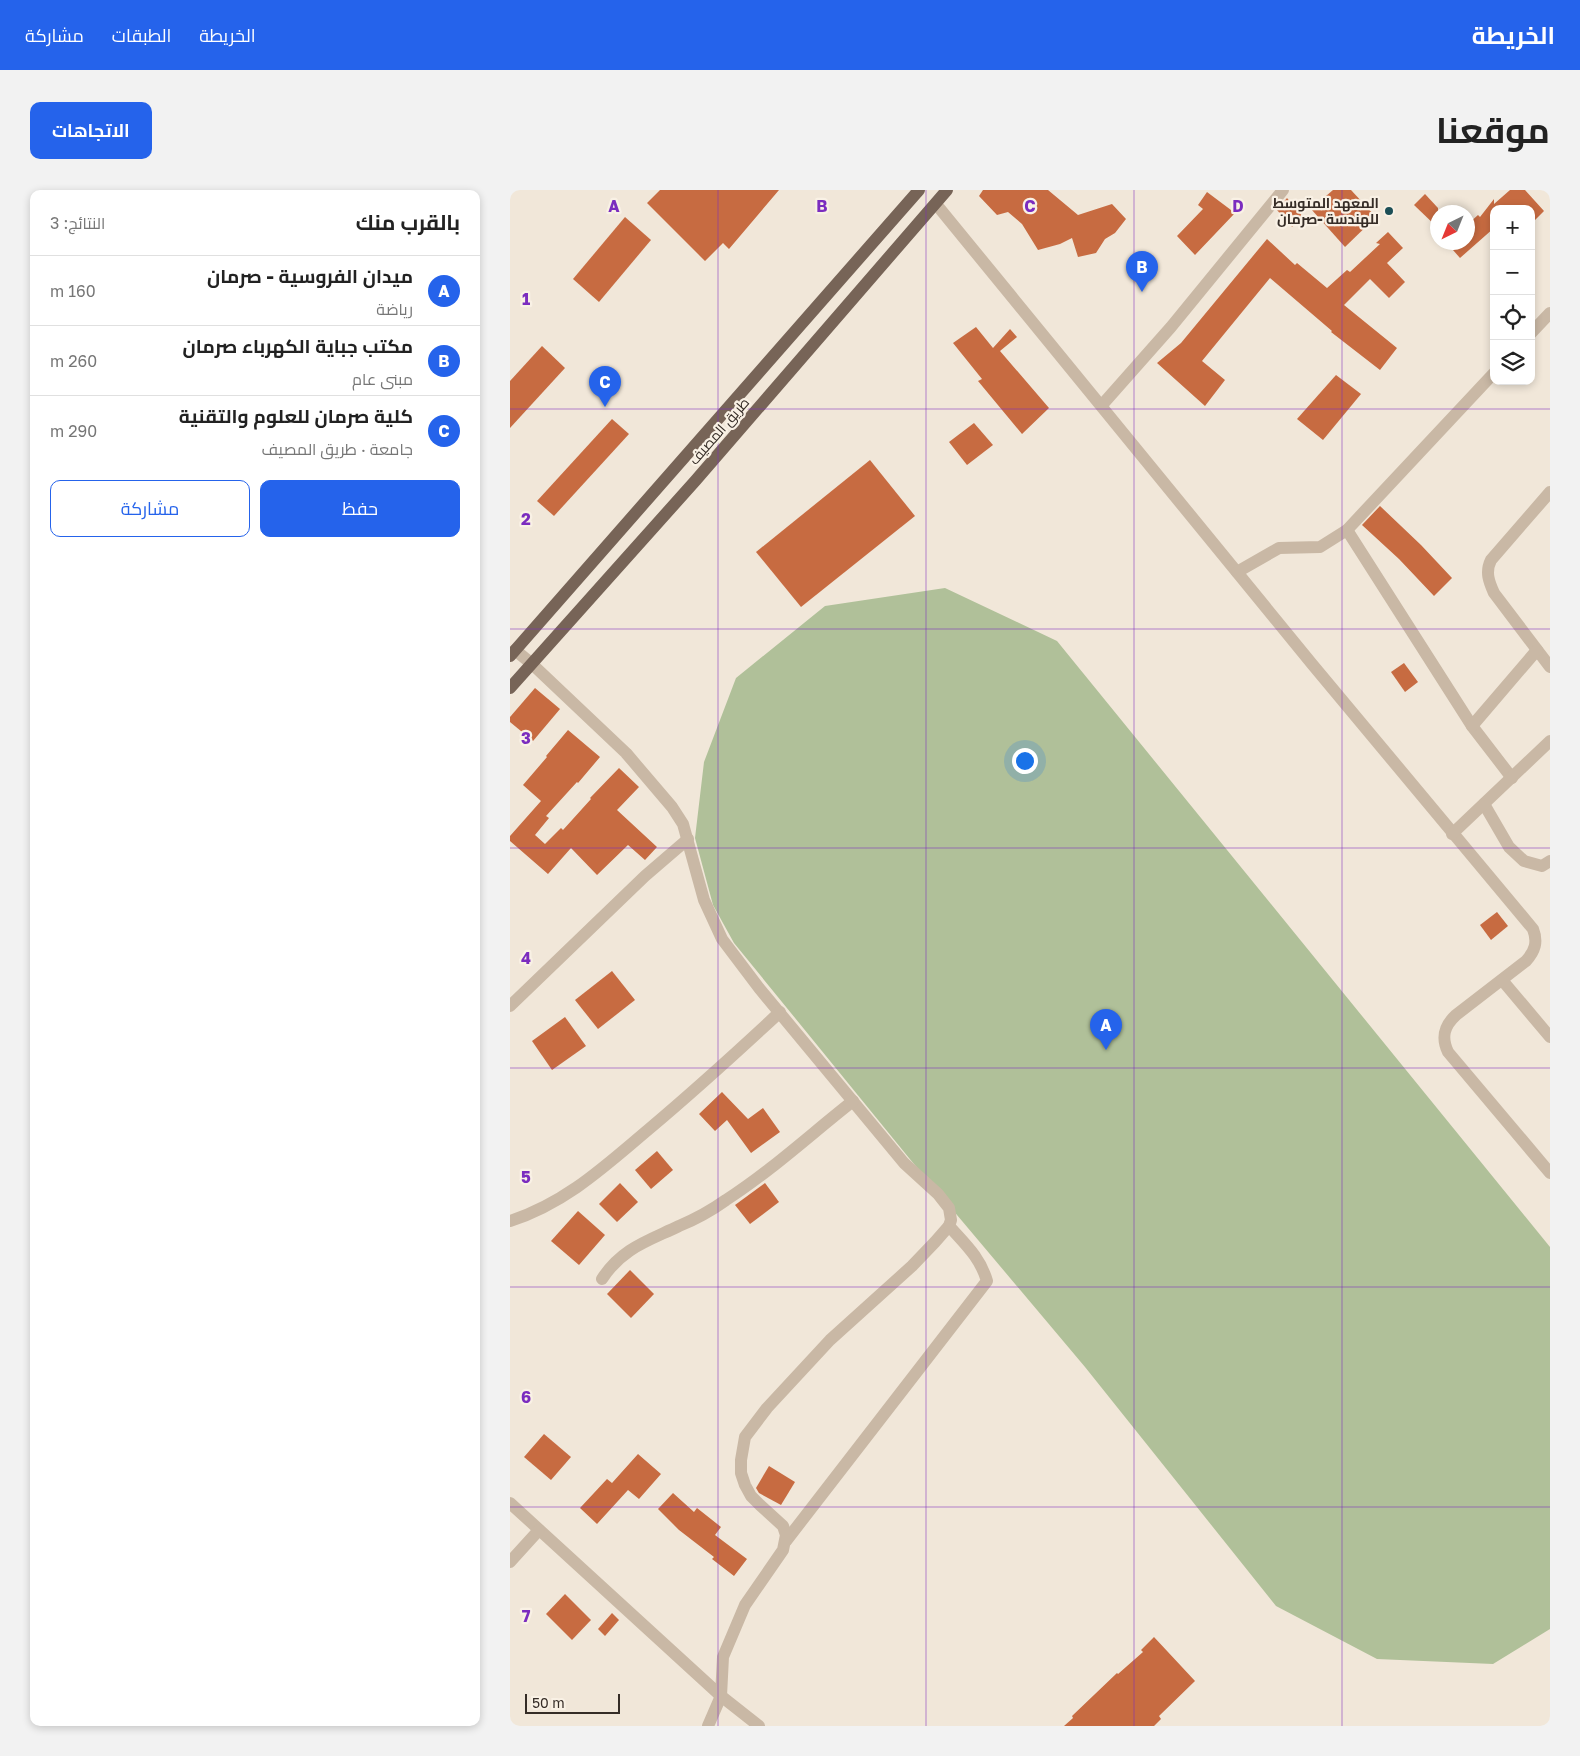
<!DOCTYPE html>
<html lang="ar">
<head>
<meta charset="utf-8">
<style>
	body { margin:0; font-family:"Golos Text",Cairo,sans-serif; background:#f2f2f2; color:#222; direction:rtl }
	.controls { position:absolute; right:15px; top:15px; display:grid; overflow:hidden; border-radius:10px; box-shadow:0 2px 8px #0003 }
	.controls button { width:45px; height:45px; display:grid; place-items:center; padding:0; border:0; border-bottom:1px solid #e0e0e0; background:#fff; color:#222; font:25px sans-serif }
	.compass { position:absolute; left:920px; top:15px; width:45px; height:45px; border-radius:50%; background:#fff; box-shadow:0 2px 8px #0003; rotate:223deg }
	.scale { position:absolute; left:15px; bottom:12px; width:95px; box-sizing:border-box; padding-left:5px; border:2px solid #352c26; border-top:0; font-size:14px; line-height:18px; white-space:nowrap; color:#352c26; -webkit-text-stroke:4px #f9f1e5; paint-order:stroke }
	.you { position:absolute; left:514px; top:570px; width:18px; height:18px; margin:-12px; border:4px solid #fff; border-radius:50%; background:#1a73e8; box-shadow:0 0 0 8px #1a73e833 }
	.badge { display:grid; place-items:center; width:32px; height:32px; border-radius:50%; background:#2563eb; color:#fff; font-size:16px; font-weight:700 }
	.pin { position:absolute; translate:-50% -41px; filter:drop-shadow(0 1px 2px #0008) }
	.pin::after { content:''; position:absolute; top:26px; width:18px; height:15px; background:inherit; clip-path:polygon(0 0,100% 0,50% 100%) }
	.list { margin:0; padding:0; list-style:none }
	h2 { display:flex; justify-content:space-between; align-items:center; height:65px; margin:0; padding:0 20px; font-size:21px }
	h2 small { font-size:16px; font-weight:400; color:#767676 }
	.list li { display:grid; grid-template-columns:32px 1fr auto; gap:15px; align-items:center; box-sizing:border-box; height:70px; padding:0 20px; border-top:1px solid #e0e0e0 }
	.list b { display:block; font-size:19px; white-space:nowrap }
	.list p { margin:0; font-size:16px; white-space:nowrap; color:#767676 }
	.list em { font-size:16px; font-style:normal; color:#767676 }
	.actions { display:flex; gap:10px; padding:15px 20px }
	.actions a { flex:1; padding:11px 0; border:1px solid #2563eb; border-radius:10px; text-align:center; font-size:18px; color:#2563eb }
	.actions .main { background:#2563eb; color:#fff }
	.icon { flex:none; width:28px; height:28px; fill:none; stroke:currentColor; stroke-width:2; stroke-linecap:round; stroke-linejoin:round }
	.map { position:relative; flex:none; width:1040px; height:1536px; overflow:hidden; direction:ltr; border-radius:10px }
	header { display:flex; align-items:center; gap:30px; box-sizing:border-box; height:70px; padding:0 25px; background:#2563eb; color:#fff }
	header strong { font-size:24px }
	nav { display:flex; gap:28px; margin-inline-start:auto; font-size:18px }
	.intro { display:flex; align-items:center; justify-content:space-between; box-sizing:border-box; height:120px; padding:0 30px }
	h1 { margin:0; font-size:35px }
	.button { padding:12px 22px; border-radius:10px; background:#2563eb; color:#fff; font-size:18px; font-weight:700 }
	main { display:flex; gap:30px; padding:0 30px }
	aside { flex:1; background:#fff; border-radius:10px; box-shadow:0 2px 8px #0003 }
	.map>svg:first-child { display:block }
	.green { fill:#b0c099 }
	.building { fill:#c76b41 }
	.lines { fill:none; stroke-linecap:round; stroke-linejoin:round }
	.minor { stroke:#c9b8a5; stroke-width:12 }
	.major { stroke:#776457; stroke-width:12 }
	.grid { fill:none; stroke:#7b2cbf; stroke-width:1; stroke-opacity:0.55 }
	.poi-dot { fill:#1c4e56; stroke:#f9f1e5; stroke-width:2 }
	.labels { text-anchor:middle; stroke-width:4.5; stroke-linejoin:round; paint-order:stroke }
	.poi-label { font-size:14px; font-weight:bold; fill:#352c26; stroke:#f9f1e5; text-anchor:end }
	.street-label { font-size:14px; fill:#352c26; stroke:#f9f1e5 }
	.grid-label { font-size:16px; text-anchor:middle; font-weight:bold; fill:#7b2cbf; stroke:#f9f1e5; stroke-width:4.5; stroke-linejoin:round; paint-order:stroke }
</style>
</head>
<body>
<header>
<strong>الخريطة</strong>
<nav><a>الخريطة</a><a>الطبقات</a><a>مشاركة</a></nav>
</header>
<div class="intro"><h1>موقعنا</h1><a class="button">الاتجاهات</a></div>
<main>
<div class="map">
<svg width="1040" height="1536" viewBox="0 0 1040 1536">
	<rect width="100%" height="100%" fill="#f1e7d9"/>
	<!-- green -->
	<path class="green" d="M435,398L547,451L1040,1057V1439L983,1474L867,1469L766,1416L575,1177L399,968L224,753L203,715L185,648L194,572L226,488L315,416Z"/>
	<!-- building -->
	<g class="building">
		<path d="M150,0H269L219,59L213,53L195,71L137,13Z"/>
		<path d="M473,0H538L568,25L602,14L616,29L605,43L595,49L586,63L568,67L562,48L550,54L528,60L512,34L498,22L487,25L469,6Z"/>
		<path d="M823,0H841L866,27L835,57L801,19Z"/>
		<path d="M1000,0H1015L1034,21L1021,34V19H984V38L950,68L936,52H958V34L968,25L970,27L984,9V14Z"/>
		<path d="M697,2L725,23L685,65L667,46L693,19L688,15Z"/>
		<path d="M915,4L928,18V38L904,15Z"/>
		<path d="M777,8L793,27L782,37L767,20Z"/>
		<path d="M115,27L141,50L89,112L63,89Z"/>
		<path d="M878,42L893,58L877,73L895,92L879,108L860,89L834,115L887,158L870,180L821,142L822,141L760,88L692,171L715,190L695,216L647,173L671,153L757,49L785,75L787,73L817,98L837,80L840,82L870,54L866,53Z"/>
		<path d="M466,137L483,158L500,139L507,147L490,161L539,218L512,244L468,191L472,189L443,153Z"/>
		<path d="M32,156L55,178L0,238V191Z"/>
		<path d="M826,185L851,204L813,250L787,229Z"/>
		<path d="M102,229L119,244L44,326L27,311Z"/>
		<path d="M464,233L483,255L457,275L439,252Z"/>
		<path d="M360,270L405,326L291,417L246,362Z"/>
		<path d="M870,316L911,355L942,388L924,406L889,369L852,335Z"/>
		<path d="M894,473L908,492L895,502L881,482Z"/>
		<path d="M25,498L50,519L23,551L0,532V527Z"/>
		<path d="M58,540L90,567L68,593L67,592L36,626L39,628L25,645L35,654L51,638L53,640L81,609L80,608L109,578L129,597L107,620L147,657L135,670L118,655L87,685L61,658L38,684L0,651V646L31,611L13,595L37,567L36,566Z"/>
		<path d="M987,722L998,736L981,750L970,735Z"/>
		<path d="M102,781L125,810L88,839L65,810Z"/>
		<path d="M55,827L76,856L42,880L22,851Z"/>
		<path d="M212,902L238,929L253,918L270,942L241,963L217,930L205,941L189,924Z"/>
		<path d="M147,961L163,980L141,999L125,980Z"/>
		<path d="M110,993L128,1012L107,1032L89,1014Z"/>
		<path d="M255,993L269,1012L240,1034L225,1015Z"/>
		<path d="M68,1021L95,1045L69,1075L41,1051Z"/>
		<path d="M120,1080L144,1104L121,1128L97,1104Z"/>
		<path d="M34,1244L61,1267L41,1290L14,1267Z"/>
		<path d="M128,1264L151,1284L129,1309L118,1300L87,1334L70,1318L97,1289L102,1293Z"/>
		<path d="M259,1276L285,1292L271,1315L249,1303L246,1298Z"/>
		<path d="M163,1303L184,1322L187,1318L211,1337L205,1345L237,1369L224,1386L202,1369L204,1367L169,1340L148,1319Z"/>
		<path d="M55,1404L81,1430L62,1450L36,1424Z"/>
		<path d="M102,1423L109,1430L95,1446L88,1439Z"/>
		<path d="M644,1447L685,1491L649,1526L651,1529L644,1536H554L563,1528L562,1526L607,1483L608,1484L633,1462L631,1460Z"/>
	</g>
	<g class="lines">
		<!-- minor -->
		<g class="minor">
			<path d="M426,14L802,474L1023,739C1028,752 1025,761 1016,771L946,825C934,836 931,847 938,862L1040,983"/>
			<path d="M1021,143L1040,123"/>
			<path d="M592,215L661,137L773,0"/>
			<path d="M1040,302L981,370C975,382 979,392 984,403L1040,477"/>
			<path d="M837,340L962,536L1002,588"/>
			<path d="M727,382L769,358L810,357L837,340L984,183"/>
			<path d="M5,460L22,474L116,563L162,617L173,634L194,710L212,749L249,798L394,973L428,1004L439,1018L441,1030L439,1036L425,1052L402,1076L320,1150L257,1218L235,1247L231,1270V1283L235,1295L241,1306L250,1315L273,1336L276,1345L273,1360L235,1415L213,1467L211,1506L198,1536"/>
			<path d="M962,536L1027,460"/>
			<path d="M974,614L999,657L1014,671L1032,676L1040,671"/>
			<path d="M942,644L1040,551"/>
			<path d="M992,790L1040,847"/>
			<path d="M0,816L135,686L178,649"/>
			<path d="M0,1031C56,1013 95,976 139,939C184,901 227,862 270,822"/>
			<path d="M92,1089C112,1058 138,1051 169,1036C186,1029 202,1020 216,1010C261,981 301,944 343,911"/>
			<path d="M0,1313L211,1506L249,1536"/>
			<path d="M276,1351L477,1091C470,1067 455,1054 439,1036"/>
			<path d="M0,1372L29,1340"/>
		</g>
		<!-- major -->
		<g class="major">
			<path d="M0,466L409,0"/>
			<path d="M0,498L186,290L437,0"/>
		</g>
	</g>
	<!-- grid -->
	<path class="grid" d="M208,0V1536M416,0V1536M624,0V1536M832,0V1536M0,219H1040M0,439H1040M0,658H1040M0,878H1040M0,1097H1040M0,1317H1040"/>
	<!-- markers -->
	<circle class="poi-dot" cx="879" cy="21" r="5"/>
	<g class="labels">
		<!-- poi labels -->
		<g class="poi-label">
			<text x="869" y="18">المعهد المتوسط<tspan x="869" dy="16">للهندسة -صرمان</tspan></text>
		</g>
		<!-- street labels -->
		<g class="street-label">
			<text transform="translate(209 241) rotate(-49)" y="5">طريق المصيف</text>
		</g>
	</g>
	<g class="grid-label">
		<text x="104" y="22">A</text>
		<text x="312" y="22">B</text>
		<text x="520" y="22">C</text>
		<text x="728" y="22">D</text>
		<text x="16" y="115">1</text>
		<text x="16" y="335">2</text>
		<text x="16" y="554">3</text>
		<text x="16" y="774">4</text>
		<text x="16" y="993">5</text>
		<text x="16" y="1213">6</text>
		<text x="16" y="1432">7</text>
	</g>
</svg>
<div class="controls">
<button>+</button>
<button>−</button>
<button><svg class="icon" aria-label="locate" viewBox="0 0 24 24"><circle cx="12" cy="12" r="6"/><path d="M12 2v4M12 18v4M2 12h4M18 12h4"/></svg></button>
<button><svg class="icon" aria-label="layers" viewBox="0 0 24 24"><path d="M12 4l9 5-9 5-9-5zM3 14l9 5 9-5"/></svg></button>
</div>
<svg class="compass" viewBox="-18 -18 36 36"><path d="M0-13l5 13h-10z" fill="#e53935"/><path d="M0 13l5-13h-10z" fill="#767676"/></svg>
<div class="scale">50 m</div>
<div class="you"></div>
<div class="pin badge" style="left:596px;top:860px">A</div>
<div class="pin badge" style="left:632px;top:102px">B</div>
<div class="pin badge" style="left:95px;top:217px">C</div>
</div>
<aside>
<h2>بالقرب منك<small>النتائج: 3</small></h2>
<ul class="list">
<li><span class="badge">A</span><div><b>ميدان الفروسية - صرمان</b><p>رياضة</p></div><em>160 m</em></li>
<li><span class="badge">B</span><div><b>مكتب جباية الكهرباء صرمان</b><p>مبنى عام</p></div><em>260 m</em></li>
<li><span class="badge">C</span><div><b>كلية صرمان للعلوم والتقنية</b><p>جامعة · طريق المصيف</p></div><em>290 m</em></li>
</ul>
<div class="actions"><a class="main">حفظ</a><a>مشاركة</a></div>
</aside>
</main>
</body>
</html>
